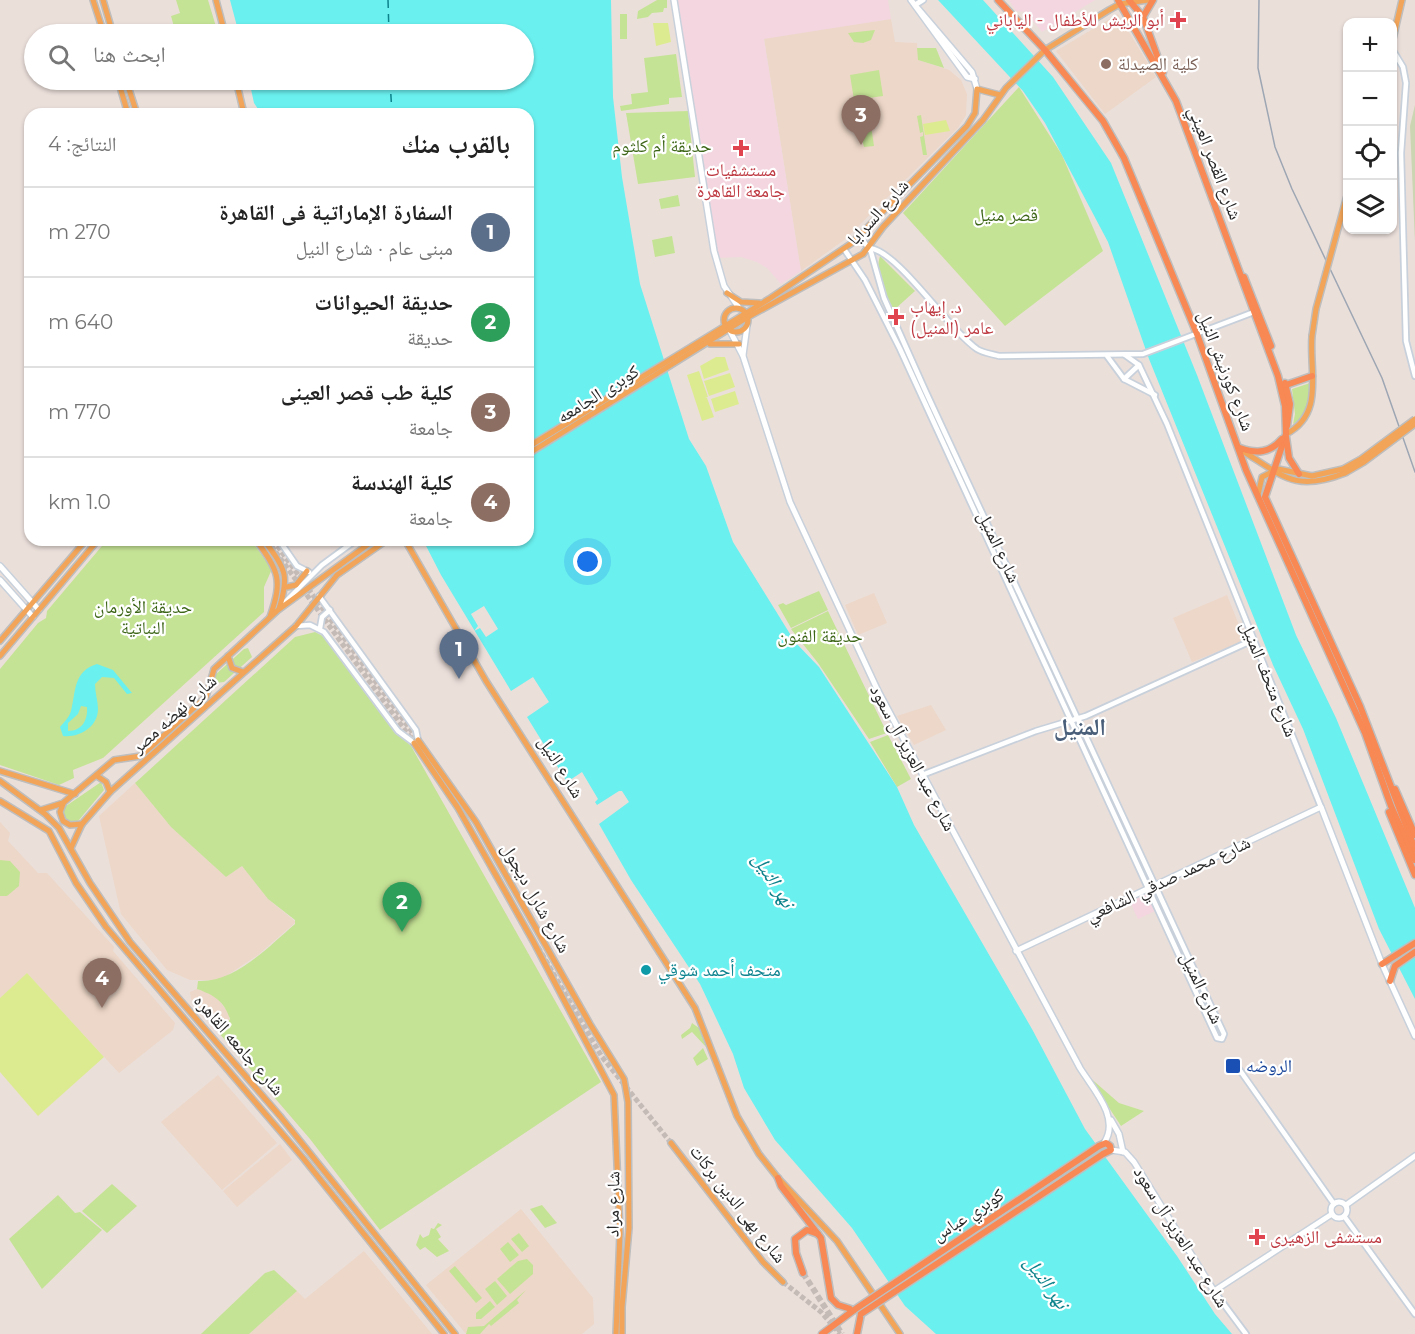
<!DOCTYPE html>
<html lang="ar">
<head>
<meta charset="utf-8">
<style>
	body { margin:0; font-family:Montserrat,"Noto Naskh Arabic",sans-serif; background:#f6f6f6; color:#222; direction:rtl }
	.controls { position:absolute; right:18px; top:18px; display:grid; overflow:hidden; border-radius:12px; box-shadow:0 2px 4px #0004 }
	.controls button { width:54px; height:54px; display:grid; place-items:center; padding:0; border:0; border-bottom:2px solid #e0e0e0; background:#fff; color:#222; font:30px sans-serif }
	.you { position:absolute; left:588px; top:562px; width:21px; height:21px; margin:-15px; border:4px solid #fff; border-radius:50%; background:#1a73e8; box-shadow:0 0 0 9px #1a73e833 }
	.badge { display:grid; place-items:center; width:39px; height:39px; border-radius:50%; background:#d93025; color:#fff; font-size:20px; font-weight:700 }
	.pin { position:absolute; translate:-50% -50px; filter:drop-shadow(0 2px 3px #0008) }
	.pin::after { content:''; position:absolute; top:32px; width:21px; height:18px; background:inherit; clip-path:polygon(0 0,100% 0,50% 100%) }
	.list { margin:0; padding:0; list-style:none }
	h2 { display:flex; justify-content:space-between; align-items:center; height:78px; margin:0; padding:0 24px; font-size:26px }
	h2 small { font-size:20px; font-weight:400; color:#767676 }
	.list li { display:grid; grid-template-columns:39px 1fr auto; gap:18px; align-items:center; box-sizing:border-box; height:90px; padding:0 24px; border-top:2px solid #e0e0e0 }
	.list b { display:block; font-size:22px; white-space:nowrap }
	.list p { margin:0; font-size:20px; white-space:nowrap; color:#767676 }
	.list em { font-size:20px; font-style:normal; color:#767676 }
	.icon { flex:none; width:33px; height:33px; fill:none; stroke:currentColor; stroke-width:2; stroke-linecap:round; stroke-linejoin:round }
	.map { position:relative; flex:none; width:1415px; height:1334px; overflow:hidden; direction:ltr }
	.search { position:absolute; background:#fff; box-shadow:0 2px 4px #0004; left:24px; top:24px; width:510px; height:66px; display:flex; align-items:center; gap:15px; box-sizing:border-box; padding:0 21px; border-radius:33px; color:#767676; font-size:22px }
	.panel { position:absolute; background:#fff; box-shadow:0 2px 4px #0004; left:24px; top:108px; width:510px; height:438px; border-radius:18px; direction:rtl }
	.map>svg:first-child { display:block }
	.education { fill:#edd7c8 }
	.medical { fill:#f3d6df }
	.green { fill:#c5e395 }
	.cemetery { fill:#ccd5b1 }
	.pitch { fill:#ddeb90 }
	.water { fill:#6af0ef; fill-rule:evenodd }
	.pier { fill:#ebdfda }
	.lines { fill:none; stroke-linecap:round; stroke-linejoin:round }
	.ferry { stroke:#0c828b; stroke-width:1.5; stroke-dasharray:8 6; stroke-linecap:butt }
	.primary-tunnel { stroke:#c4bab6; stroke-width:5; stroke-dasharray:5 2.5; stroke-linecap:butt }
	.trunk-tunnel { stroke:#c4bab6; stroke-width:6; stroke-dasharray:6 3; stroke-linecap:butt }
	.tertiary-casing { stroke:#c8d1db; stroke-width:8 }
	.secondary-casing { stroke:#c8d1db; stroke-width:8 }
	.primary-casing { stroke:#bebebe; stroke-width:8 }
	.trunk-casing { stroke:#bebebe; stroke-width:9 }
	.tertiary { stroke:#fff; stroke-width:4.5 }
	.secondary { stroke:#fff; stroke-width:5 }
	.primary { stroke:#f2a458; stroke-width:5 }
	.trunk { stroke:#f88854; stroke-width:6 }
	.rail { stroke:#9da6b3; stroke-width:1.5 }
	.primary-bridge-casing { stroke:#bebebe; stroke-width:8; stroke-linecap:butt }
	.trunk-bridge-casing { stroke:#bebebe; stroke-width:9; stroke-linecap:butt }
	.primary-bridge { stroke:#f2a458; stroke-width:5 }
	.trunk-bridge { stroke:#f88854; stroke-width:6 }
	.health-dot { fill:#e0444e; stroke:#fff; stroke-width:2 }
	.education-dot { fill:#8d6e63; stroke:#fff; stroke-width:2 }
	.culture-dot { fill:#0f9aa8; stroke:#fff; stroke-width:2 }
	.transit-dot { fill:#1a4fb4; stroke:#fff; stroke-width:2 }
	.labels { text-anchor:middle; stroke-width:4.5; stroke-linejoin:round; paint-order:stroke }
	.health-label { font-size:18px; fill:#be3a42; stroke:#fff; text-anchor:start }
	.education-label { font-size:18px; fill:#785e54; stroke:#fff; text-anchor:start }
	.park-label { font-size:18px; fill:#3d6618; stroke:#fff }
	.street-label { font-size:18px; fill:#282828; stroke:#fff }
	.culture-label { font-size:18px; fill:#0d838f; stroke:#fff; text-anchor:start }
	.transit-label { font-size:18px; fill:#164399; stroke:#fff; text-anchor:start }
	.water-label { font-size:20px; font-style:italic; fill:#0c828b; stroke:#fff }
	.district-label { font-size:24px; font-weight:bold; fill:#495e79; stroke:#fff }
</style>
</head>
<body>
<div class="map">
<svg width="1415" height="1334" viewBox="0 0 1415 1334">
	<rect width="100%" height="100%" fill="#ebdfda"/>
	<!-- education -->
	<g class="education">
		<path d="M1118,14L1156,77L1105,114L1056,51Z"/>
		<path d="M891,19L895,42L917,43L918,60L949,70L961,80L967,94L966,115L958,128L844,240L801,271L764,38Z"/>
		<path d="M874,593L887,623L858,635L845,605Z"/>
		<path d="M1227,595L1243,635L1239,643L1192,662L1173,618Z"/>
		<path d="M931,705L946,730L914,745L897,716Z"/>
		<path d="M135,783L171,827L226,877L242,866L268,899L296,922L258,955L220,980H190L167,970L121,914L99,816Z"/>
		<path d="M0,822L10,833L8,841L38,873H47L114,947L113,951L175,1023L173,1030L119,1073L27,973L0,998Z"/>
		<path d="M197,989L215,995L229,1014V1023L219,1033L191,999L190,992Z"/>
		<path d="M218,1075L277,1143L222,1190L161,1122Z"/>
		<path d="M280,1144L292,1160L237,1207L223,1191Z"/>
		<path d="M521,1209L593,1298L594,1324L582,1334H466L426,1285Z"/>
		<path d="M364,1251L432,1334H249L297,1291L305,1299Z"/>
	</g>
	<!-- medical -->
	<g class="medical">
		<path d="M677,0H888L891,19L764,39L801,271L781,284L767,268L757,262L741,257L718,258Z"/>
		<path d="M1009,0H1095L1042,32L1026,12L1016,11Z"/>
		<path d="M1144,895L1148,897L1155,911L1138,919L1130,902Z"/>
	</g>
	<!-- green -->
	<g class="green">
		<path d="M176,0H208L217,30L203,34H176L171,16L180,13Z"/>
		<path d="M657,0H667V8H664L663,12L652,13L648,17L637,19L638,11Z"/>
		<rect x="620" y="14" width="7" height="25"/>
		<path d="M875,30L871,40L863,43L854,42L848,33Z"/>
		<path d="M917,48H936L944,68L918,60Z"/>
		<path d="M676,54L682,97L669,98V104L621,111L620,106L632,104L631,94L648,92L644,58Z"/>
		<path d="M879,70L883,96L854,100L850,75Z"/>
		<path d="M1019,87L1062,155L1103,251L1005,326L903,213Z"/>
		<path d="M688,111L695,177L638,184L626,113Z"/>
		<path d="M921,115L927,155H923L920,137L923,136V132L920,133L917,116Z"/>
		<path d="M870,119L874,146L864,147L857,121Z"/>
		<path d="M678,195L680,206L661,209L659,199Z"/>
		<path d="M672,236L675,253L655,257L652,240Z"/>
		<path d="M880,256L915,291L894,310C885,295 874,274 880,256Z"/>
		<path d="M1310,383C1309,400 1308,415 1293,424L1295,414L1292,389Z"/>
		<path d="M107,540H251L272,569L264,587V612L103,758L73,770L74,778L59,785L0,765V669L38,623L46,618L47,611Z"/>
		<path d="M819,591L828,610L791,628L778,605L783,603L786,605Z"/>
		<path d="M828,611L887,733L869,739L818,663L791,629Z"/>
		<path d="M315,632L325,637L383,717L411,746L601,1082L380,1230L310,1139L219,1033L230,1019C224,1001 214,995 197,989L198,981C235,983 268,947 295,924V920L268,899L242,866L226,877L171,827L135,783L295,637Z"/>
		<path d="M248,648L252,657L224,682L216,683L215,675L244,649Z"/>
		<path d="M888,735L911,779L897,787L870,742Z"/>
		<path d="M101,782L104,790L79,820L73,823L66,820L63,813L66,806Z"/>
		<path d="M0,860L10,861L20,872L19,886L7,896H0Z"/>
		<path d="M692,1023L699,1028L706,1047L692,1032L682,1039L681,1035L690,1028Z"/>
		<path d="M703,1048L708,1059L697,1066L693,1058Z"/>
		<path d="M1088,1076L1119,1103L1144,1111L1121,1126Z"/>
		<path d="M112,1184L137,1206L107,1233L82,1211Z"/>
		<path d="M58,1195L75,1213L80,1212L102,1230L42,1289L9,1239Z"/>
		<path d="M542,1205L557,1223L545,1228L530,1209Z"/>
		<path d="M438,1223L442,1225L436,1229L441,1237L438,1239L449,1251L437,1257L425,1247L420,1250L416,1245L420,1234L423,1238L429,1235L431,1228L434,1229Z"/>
		<path d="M519,1233L529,1246L522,1252L511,1239Z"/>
		<path d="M508,1242L519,1255L510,1262L500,1249Z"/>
		<path d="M527,1259L533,1265V1274L510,1294L497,1279L518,1261Z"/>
		<path d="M455,1266L482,1298L476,1303L449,1271Z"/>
		<path d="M274,1270L297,1291L249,1334H201L265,1273Z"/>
		<path d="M495,1281L507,1296L497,1305L485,1289Z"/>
		<path d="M526,1290L517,1300L519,1303L491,1326L489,1324L480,1334H466L468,1327L484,1326Z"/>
		<path d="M490,1301L495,1307L481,1319H476V1313Z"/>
	</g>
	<!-- cemetery -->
	<path class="cemetery" d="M1415,105V242L1410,126Z"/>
	<!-- pitch -->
	<g class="pitch">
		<path d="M653,23H668L671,42L656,46Z"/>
		<path d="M946,120L950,131L925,135L923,124Z"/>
		<path d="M716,357H725L729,370L704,379L700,366Z"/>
		<path d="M699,371L708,397L705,398H707L714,417L702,421L687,375Z"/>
		<path d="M730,373L735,387L709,396L704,381Z"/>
		<path d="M735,391L739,404L715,412L711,399Z"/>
		<path d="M27,973L104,1057L38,1116L0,1072V998Z"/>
	</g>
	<!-- water -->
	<g class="water">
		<path d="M230,0H611L613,97L622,177L640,284L689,439L706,466L733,542L795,642L819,667L897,787L914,825L1032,1029L1085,1129L1177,1256L1215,1314L1232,1334H936L905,1306L852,1228L775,1140L744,1088L733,1054L700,984L631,880L599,824L629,802L622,791H619L597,805L595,802L598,799L582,772L567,782L527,717L549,702L533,677L511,691L441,575L423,540H528V114H257L258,109L254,103L249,80H524V34H239Z"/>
		<path d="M938,0H983L1053,77L1111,163L1197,375L1296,635L1336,718L1415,908V999L1379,929L1303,729L1273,665L1149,359L1108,242L1045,123L1023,91Z"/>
		<path d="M97,664L113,670L132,693L127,694L114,678L102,677L95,684C95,693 98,701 98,709C98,727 79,738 63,736L60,727C64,722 69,718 71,711C76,692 73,671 97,664ZM81,706L87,707C88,720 82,731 68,731V723L78,714Z"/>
	</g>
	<!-- pier -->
	<g class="pier">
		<path d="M484,606L498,629L486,637L480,628L474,631L478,626L471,614Z"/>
		<path d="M533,678L548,702L531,713L530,711L545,701L532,681L517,691L516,689Z"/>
	</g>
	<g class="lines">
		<!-- ferry -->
		<g class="ferry">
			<path d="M388,0L389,34"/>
			<path d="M390,80L392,114"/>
		</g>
		<!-- primary-tunnel -->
		<g class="primary-tunnel">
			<path d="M267,540L412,740"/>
			<path d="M273,540L418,740"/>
			<path d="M538,947L602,1057L671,1143"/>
			<path d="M783,1282L821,1312L840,1334"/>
		</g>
		<!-- trunk-tunnel -->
		<path class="trunk-tunnel" d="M803,1273L842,1334"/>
		<defs>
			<g id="tertiary">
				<path d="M1392,49L1403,67L1406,83L1401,153L1406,341L1415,376"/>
				<path d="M870,248C900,253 947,328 977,349C983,353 992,354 999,356L1143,354L1254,312"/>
				<path d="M844,249L865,280L900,349L1217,1038L1222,1039L1224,1034L925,390L884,298L871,252L860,236"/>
				<path d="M1125,355L1139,365L1167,424L1321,807"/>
				<path d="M1107,356L1124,379L1155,395"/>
				<path d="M1124,379L1139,365"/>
				<path d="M279,540L297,566L309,572"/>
				<path d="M319,596L416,730L418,740"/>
				<path d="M282,605L322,565L356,540"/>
				<path d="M296,626L310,625L324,632L398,731L414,743"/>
				<path d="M320,628L322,617L330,610"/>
				<path d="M922,775L1036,731L1086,716L1253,640"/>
				<path d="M1239,1069L1334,1204"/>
				<path d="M1344,1216L1415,1314"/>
				<path d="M1214,1291L1246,1334"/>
			</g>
			<g id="secondary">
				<path d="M674,0L714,251L724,286L739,308"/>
				<path d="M911,0L967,77L975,79"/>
				<path d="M923,0L915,5L972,72L977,89"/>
				<path d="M730,331L743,356L790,502L878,691L1080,1068C1093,1089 1121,1118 1104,1143"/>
				<path d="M743,355L747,326"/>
				<path d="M0,566L39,610"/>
				<path d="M0,580L33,617"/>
				<path d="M1016,951L1321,807L1382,964L1415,1036"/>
				<path d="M1111,1120L1119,1134L1123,1152"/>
				<path d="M1111,1150L1125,1152L1134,1162L1214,1291L1332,1214"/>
				<circle cx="1339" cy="1210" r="8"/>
				<path d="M1346,1205L1415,1156"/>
			</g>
			<g id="primary">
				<path d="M93,0L104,34"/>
				<path d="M103,0L113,34"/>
				<path d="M216,0L225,34"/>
				<path d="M1392,43L1402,0"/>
				<path d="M118,80L128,114"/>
				<path d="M126,80L137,114"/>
				<path d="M236,80L244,114"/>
				<path d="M727,293L741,302L759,303"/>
				<circle cx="736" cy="320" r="12"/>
				<path d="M710,344H739"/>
				<path d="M1286,434C1325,414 1309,371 1312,336"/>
				<path d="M528,447L769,299L852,243L967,126L975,113L977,89L1000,95"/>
				<path d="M1241,450C1282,475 1294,493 1345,473"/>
				<path d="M528,454L748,317L863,254L883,227L983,120L1006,88L1045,50L1109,10L1120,4L1148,0"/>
				<path d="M1258,495L1262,477L1278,469L1312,476L1343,469"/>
				<path d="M256,540C279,572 283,579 270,617"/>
				<path d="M264,540C285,569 290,574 279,609"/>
				<path d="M405,540L486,681L695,1008L737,1116L759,1154L778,1178L837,1241L900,1334"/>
				<path d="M287,587L296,585L307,571"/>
				<path d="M0,641L86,540"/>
				<path d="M0,656L98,540"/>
				<path d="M228,656L232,668L243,672"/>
				<path d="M418,740L476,822L590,1024L624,1079L628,1102L629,1228L622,1307V1334"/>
				<path d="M414,743L458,808L533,941L614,1095L620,1233L616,1334"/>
				<path d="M0,771L75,794"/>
				<path d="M97,776L106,782L110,792"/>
				<path d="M0,781L45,814L59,828L90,883L130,942L280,1116L455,1334"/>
				<path d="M0,801L49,831L76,883L106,927L303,1158L444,1334"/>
				<path d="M63,804L60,812L63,821L70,825L82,824"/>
				<path d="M41,810L63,803L114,760L141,756L206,697L214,669L278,610L374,540"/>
				<path d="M71,848L82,824L110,792L296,626L337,575L387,540"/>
				<path d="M671,1143L763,1262L783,1282"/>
			</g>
			<g id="trunk">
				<path d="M998,0L1045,50L1103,121L1124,158L1197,334L1246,470L1365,733L1391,806L1415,860"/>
				<path d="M1118,0L1176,101L1278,376L1285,406L1286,434L1265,497L1360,706L1415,849"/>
				<path d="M1129,0L1143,17L1163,72"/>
				<path d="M1143,17L1153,0"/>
				<path d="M1244,277L1271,346"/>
				<path d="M1285,383L1290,404L1287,426"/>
				<path d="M1286,385L1312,376"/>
				<path d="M1286,437L1289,458L1299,474"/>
				<path d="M1240,448C1257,454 1270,453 1282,439"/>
				<path d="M1395,789L1415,835"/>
				<path d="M1389,812L1415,875"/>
				<path d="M1382,964L1415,943"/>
				<path d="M1390,981L1395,966L1415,952"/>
				<path d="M1099,1146L1106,1143L1110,1146L1111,1150L1103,1154"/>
				<path d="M778,1178L781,1186L821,1238L831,1298L838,1305L854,1310"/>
				<path d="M803,1273L796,1253L795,1239L807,1230L818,1234"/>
				<path d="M822,1334L854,1310"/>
				<path d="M857,1334L861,1314"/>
			</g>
		</defs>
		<!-- tertiary casing -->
		<use href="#tertiary" class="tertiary-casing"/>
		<!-- secondary casing -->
		<use href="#secondary" class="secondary-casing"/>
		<!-- primary casing -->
		<use href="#primary" class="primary-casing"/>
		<!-- trunk casing -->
		<use href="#trunk" class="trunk-casing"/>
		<!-- tertiary -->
		<use href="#tertiary" class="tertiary"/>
		<!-- secondary -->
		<use href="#secondary" class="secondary"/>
		<!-- primary -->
		<use href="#primary" class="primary"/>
		<!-- trunk -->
		<use href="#trunk" class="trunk"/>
		<!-- rail -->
		<path class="rail" d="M1259,0L1258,68L1275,147L1292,189L1382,378L1415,472"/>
		<defs>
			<g id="primary-bridge">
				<path d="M1312,336L1316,309L1348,192"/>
				<path d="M1343,469L1361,459L1415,419"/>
				<path d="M1345,473L1364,462L1415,424"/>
			</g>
			<g id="trunk-bridge">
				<path d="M854,1310L1099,1146"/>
				<path d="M861,1314L1103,1154"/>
			</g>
		</defs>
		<!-- primary-bridge casing -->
		<use href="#primary-bridge" class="primary-bridge-casing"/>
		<!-- trunk-bridge casing -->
		<use href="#trunk-bridge" class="trunk-bridge-casing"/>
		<!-- primary-bridge -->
		<use href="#primary-bridge" class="primary-bridge"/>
		<!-- trunk-bridge -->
		<use href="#trunk-bridge" class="trunk-bridge"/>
	</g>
	<!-- markers -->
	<g class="health-dot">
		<path d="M1175 11h6v6h6v6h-6v6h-6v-6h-6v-6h6z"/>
		<path d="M738 139h6v6h6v6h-6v6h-6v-6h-6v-6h6z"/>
		<path d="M893 308h6v6h6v6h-6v6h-6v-6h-6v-6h6z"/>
		<path d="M1254 1228h6v6h6v6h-6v6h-6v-6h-6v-6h6z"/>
	</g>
	<circle class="education-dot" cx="1106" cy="64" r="6"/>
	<circle class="culture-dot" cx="646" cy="970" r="6"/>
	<rect class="transit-dot" x="1225" y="1058" width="16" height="16" rx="3"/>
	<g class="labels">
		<!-- health labels -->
		<g class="health-label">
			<text x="1164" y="26" text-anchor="end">أبو الريش للأطفال - الياباني</text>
			<text x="741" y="176" text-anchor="middle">مستشفيات<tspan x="741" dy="21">جامعة القاهرة</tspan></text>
			<text x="910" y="313">د. إيهاب<tspan x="910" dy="21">عامر (المنيل)</tspan></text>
			<text x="1270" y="1243">مستشفى الزهيرى</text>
		</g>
		<!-- education labels -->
		<g class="education-label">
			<text x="1118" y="70">كلية الصيدلة</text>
		</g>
		<!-- park labels -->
		<g class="park-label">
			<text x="662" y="152">حديقة أم كلثوم</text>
			<text x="1006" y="221">قصر منيل</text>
			<text x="143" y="613">حديقة الأورمان<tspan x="143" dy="21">النباتية</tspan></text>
			<text x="820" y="642">حديقة الفنون</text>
		</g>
		<!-- street labels -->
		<g class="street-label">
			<text transform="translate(1215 163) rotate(69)" y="6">شارع القصر العيني</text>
			<text transform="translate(878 212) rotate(-48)" y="6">شارع السرايا</text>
			<text transform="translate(1226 371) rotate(69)" y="6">شارع كورنيش النيل</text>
			<text transform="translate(598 394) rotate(-32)" y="6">كوبرى الجامعه</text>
			<text transform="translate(999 547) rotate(65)" y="6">شارع المنيل</text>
			<text transform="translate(1269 679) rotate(68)" y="6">شارع متحف المنيل</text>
			<text transform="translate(174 714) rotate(-42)" y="6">شارع نهضه مصر</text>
			<text transform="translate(913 758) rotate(62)" y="6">شارع عبد العزيز آل سعود</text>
			<text transform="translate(561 767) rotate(58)" y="6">شارع النيل</text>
			<text transform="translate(1168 879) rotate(-25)" y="6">شارع محمد صدقي الشافعي</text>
			<text transform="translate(536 898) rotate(61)" y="6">شارع شارل ديجول</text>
			<text transform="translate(1202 988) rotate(65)" y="6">شارع المنيل</text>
			<text transform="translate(239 1045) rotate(49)" y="6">شارع جامعه القاهره</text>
			<text transform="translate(613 1204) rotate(-89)" y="6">شارع مراد</text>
			<text transform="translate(738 1204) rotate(52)" y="6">شارع بهى الدين بركات</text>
			<text transform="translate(968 1215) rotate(-33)" y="6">كوبري عباس</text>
			<text transform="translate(1181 1237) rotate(58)" y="6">شارع عبد العزيز آل سعود</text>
		</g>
		<!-- culture labels -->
		<g class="culture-label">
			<text x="658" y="976">متحف أحمد شوقي</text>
		</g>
		<!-- transit labels -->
		<g class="transit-label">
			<text x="1246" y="1072">الروضه</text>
		</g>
		<!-- water labels -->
		<g class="water-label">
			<text transform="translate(774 880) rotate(58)" y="7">نهر النيل</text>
			<text transform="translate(1047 1282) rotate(54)" y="7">نهر النيل</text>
		</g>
		<!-- district labels -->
		<g class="district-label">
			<text x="1080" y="735">المنيل</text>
		</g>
	</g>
</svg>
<div class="controls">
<button>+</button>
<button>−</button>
<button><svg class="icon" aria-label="locate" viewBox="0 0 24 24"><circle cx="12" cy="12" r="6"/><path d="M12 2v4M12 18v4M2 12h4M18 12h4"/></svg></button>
<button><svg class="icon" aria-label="layers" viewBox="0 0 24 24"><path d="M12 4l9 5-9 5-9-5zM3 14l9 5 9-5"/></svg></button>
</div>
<div class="you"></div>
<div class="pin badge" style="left:459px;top:679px;background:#5c6f8a">1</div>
<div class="pin badge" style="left:402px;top:932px;background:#2e9e5b">2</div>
<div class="pin badge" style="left:861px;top:145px;background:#8d6e63">3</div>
<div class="pin badge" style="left:102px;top:1008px;background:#8d6e63">4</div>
<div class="search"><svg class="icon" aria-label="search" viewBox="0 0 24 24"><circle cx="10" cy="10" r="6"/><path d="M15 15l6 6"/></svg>ابحث هنا</div>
<section class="panel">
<h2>بالقرب منك<small>النتائج: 4</small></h2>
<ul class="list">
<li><span class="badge" style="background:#5c6f8a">1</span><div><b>السفارة الإماراتية فى القاهرة</b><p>مبنى عام · شارع النيل</p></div><em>270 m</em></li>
<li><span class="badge" style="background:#2e9e5b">2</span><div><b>حديقة الحيوانات</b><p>حديقة</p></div><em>640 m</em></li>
<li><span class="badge" style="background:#8d6e63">3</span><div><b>كلية طب قصر العينى</b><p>جامعة</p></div><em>770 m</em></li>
<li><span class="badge" style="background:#8d6e63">4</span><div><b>كلية الهندسة</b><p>جامعة</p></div><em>1.0 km</em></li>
</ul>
</section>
</div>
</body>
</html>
